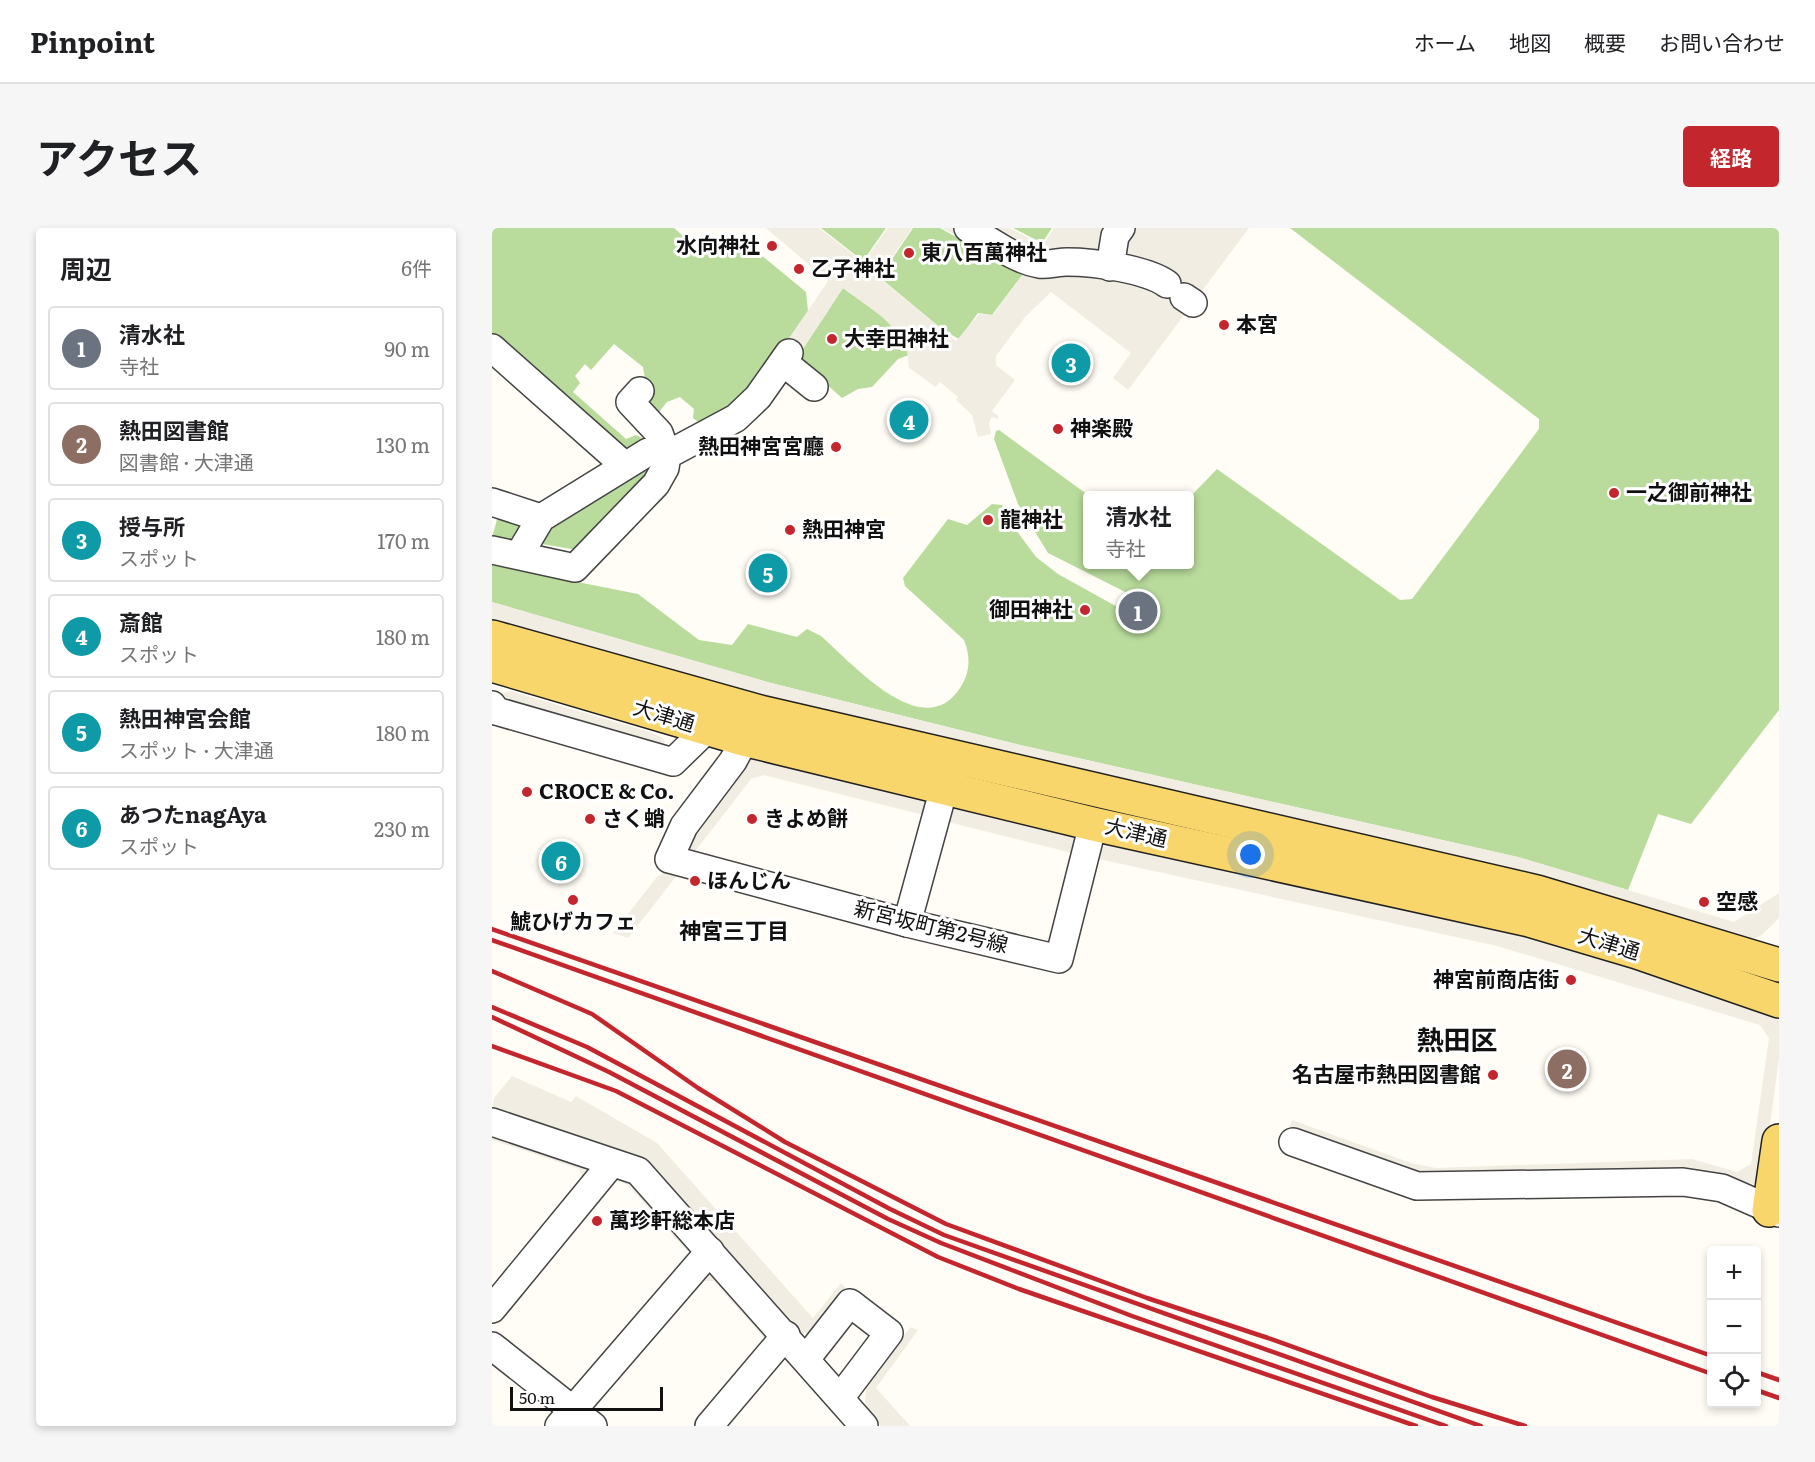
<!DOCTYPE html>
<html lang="ja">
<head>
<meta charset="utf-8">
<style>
	body { margin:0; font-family:Literata,"Noto Sans JP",serif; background:#f6f6f6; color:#202124 }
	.controls { position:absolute; right:18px; bottom:18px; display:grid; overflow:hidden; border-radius:6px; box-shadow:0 3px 9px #0003 }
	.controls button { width:54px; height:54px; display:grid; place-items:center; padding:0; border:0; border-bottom:2px solid #e0e0e0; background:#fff; color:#202124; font:30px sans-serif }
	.scale { position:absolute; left:18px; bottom:15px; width:153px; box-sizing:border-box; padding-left:6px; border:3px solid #111; border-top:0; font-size:16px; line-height:21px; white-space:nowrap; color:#111; -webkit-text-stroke:4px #fff; paint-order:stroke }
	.you { position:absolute; left:759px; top:627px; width:21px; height:21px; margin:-15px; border:4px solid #fff; border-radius:50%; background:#1a73e8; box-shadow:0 0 0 9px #1a73e833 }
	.badge { display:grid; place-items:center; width:39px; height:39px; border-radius:50%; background:#c4262e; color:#fff; font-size:20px; font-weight:700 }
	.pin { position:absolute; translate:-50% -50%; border:3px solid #fff; box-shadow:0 2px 6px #0006 }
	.popup { position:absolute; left:591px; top:263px; width:111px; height:78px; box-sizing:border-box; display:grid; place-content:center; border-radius:6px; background:#fff; filter:drop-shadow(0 2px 4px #0005); font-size:20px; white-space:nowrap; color:#757577 }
	.popup b { font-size:22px; color:#202124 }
	.popup::after { content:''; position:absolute; left:50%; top:100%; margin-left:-12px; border:12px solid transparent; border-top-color:#fff }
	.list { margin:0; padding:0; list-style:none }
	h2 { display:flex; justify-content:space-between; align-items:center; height:78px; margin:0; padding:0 24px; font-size:26px }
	h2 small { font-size:20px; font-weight:400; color:#757577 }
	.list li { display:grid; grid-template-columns:39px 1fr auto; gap:18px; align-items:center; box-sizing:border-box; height:84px; margin:0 12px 12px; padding:0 12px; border:2px solid #e0e0e0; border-radius:6px }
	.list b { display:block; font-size:22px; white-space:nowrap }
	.list p { margin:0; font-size:20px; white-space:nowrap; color:#757577 }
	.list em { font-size:20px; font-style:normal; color:#757577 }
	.icon { flex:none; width:33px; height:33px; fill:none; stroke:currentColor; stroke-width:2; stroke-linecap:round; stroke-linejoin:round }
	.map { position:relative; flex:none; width:1287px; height:1198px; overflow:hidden; border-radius:6px }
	header { display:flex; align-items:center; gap:36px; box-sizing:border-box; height:84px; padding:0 30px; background:#fff; border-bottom:2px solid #e0e0e0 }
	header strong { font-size:28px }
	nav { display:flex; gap:33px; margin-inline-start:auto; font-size:21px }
	.intro { display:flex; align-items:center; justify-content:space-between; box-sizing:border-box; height:144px; padding:0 36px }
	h1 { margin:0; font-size:42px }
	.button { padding:15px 27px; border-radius:6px; background:#c4262e; color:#fff; font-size:21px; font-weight:700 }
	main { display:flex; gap:36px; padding:0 36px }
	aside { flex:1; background:#fff; border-radius:6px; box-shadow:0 3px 9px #0003 }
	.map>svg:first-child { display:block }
	.forest { fill:#b9dc9c }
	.plaza { fill:#f1ede2 }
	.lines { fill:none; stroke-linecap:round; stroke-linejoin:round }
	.minor-casing { stroke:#444; stroke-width:30 }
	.major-casing { stroke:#222; stroke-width:36 }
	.minor { stroke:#fff; stroke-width:27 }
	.major { stroke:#f9d66b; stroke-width:33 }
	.rail { stroke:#c4262e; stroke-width:4.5 }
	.poi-dot { fill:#c4262e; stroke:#fff; stroke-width:2 }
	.labels { text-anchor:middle; stroke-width:6; stroke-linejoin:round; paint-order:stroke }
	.poi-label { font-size:21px; font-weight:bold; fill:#111; stroke:#fff; text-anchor:start }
	.street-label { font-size:21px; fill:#111; stroke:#fff }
	.neighbourhood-label { font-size:22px; font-weight:bold; fill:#111; stroke:#fff }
	.district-label { font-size:27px; font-weight:bold; fill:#111; stroke:#fff }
</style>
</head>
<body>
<header>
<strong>Pinpoint</strong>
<nav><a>ホーム</a><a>地図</a><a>概要</a><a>お問い合わせ</a></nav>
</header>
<div class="intro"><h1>アクセス</h1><a class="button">経路</a></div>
<main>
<aside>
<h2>周辺<small>6件</small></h2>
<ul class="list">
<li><span class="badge" style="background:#6b7280">1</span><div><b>清水社</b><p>寺社</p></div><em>90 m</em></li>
<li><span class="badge" style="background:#8d6e63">2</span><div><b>熱田図書館</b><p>図書館 · 大津通</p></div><em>130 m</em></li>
<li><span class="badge" style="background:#0f9aa8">3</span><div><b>授与所</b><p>スポット</p></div><em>170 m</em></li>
<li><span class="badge" style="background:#0f9aa8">4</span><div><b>斎館</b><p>スポット</p></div><em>180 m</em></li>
<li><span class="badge" style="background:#0f9aa8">5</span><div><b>熱田神宮会館</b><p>スポット · 大津通</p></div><em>180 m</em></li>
<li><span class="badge" style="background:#0f9aa8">6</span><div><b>あつたnagAya</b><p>スポット</p></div><em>230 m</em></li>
</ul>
</aside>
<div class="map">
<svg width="1287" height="1198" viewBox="0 0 1287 1198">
	<rect width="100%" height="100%" fill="#fffdf5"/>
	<!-- forest -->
	<g class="forest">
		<path d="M0,0H182L209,24L234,9L263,22L314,64L316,83L275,142L239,180L209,196L201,190L202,181L188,169L175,174L160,193L151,139L122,116L99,142L93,136L83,148L88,155L81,164L134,211L144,207L150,210L148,215L129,225L0,112Z"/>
		<path d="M329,0H394L371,33Z"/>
		<path d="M421,0H448L531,46L500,87L486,85L467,111L451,102L392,53L390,46Z"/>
		<path d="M521,0H560L550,15Z"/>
		<path d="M798,0H1287V482L1199,596L1166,586L1136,662L1026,629L528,517L279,455L0,374V337L146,366L207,412L240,417L256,396L305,409L315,401L329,408C360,435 431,517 468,460C478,445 479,429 472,412L413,358L411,350L456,291L475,297L500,276L510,277L524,302L544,329L566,346L629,381L644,396L654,392L659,379L653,374L556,325L526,276L502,211L504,203L507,202L596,267L595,336H697V270L725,241L908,372L920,371L1047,201V191Z"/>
		<path d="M351,60C375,78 409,96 417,127L406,131L380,159L366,161L350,170L305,130Z"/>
		<path d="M152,236L161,239L85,322L44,315L49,303Z"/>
		<path d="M7,284L37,294L23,314L0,310Z"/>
	</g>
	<!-- plaza -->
	<g class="plaza">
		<path d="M274,0H327L371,34L396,0H420L389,46L391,53L464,113L487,86L501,87L532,45L450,0H517L551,17L562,0H757L636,162L621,150L639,125L559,64L533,89L504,128V137L523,152L500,183L507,189L505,191L500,189L497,194L499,206L486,209L480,187L464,172L466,169L448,154L444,159L417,140L414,115L392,90L351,60L305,130L290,121L336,53Z"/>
		<path d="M0,374L279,455L528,517L1026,629L1242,694L1287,665V690L1270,707L1259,712L280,473L0,391Z"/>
		<path d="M18,463L158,504L169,509L173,513L171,519L8,472L13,464Z"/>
		<path d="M262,529L436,568V588L271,547L259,551L201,626L189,617L251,537Z"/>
		<path d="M455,577L581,604L586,610L584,626L448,592Z"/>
		<path d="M610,614L1010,699L1269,778L1287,793V830L1271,950L1261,956L1199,942L943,951L796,903L800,892L919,935L944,940L1200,931L1245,944L1259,936L1277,810L1268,797L1005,718L602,630Z"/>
		<path d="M179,641L189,642L136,710L121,705L165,649Z"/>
		<path d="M20,848L79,874L84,868L165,915L321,1090L349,1055L353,1059L352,1066L320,1104L311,1106L305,1101L152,933L0,882L2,870Z"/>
		<path d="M0,907L94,939L96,946L92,953L87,941L0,912Z"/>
		<path d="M119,948L139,953L200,1020L196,1024L136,957L122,952Z"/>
		<path d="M213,1043H220L276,1106L272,1110L222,1053H212L103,1179L104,1188L98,1182Z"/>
		<path d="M419,1099L426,1102L384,1160L418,1198H389L373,1175L375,1150Z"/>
	</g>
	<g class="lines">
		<defs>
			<g id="minor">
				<path d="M476,0C498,12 523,32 547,36C556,37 566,34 575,34C602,34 654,41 675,56"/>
				<path d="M618,39L623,8L629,0"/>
				<path d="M692,69L701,75"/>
				<path d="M0,120L132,237"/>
				<path d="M291,134L322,159"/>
				<path d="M0,274L49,290"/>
				<path d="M0,322L83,340L164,256L173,240L175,227L244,190L266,169L297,125"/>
				<path d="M27,327L49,290L156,224L175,227L167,205L138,174L148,163"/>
				<path d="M0,477L4,483L181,534L215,501"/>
				<path d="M261,496L241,533L192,598L177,631L415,695L567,731L601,596"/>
				<path d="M415,695L452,560"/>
				<path d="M0,894L146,943L372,1198"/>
				<path d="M801,914L925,958L1191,954L1230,960L1287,985"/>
				<path d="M0,1081L120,935"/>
				<path d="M0,1118L101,1198"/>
				<path d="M314,1131L358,1075L397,1105L348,1170"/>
				<path d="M67,1198L218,1023"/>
				<path d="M217,1198L294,1107"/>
			</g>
			<g id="major">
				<path d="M0,409L268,484L1045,664L1287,737"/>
				<path d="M0,437L251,511L601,596L1037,692L1145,724L1287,773"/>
				<path d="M1277,982L1287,913"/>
			</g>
		</defs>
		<!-- minor casing -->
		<use href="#minor" class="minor-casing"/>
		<!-- major casing -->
		<use href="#major" class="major-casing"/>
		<!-- minor -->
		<use href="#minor" class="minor"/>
		<!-- major -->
		<use href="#major" class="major"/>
		<!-- rail -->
		<g class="rail">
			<path d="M0,701L1220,1128"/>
			<path d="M0,712L1220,1146"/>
			<path d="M0,743L100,786L206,860L293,914L454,996L655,1070L776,1110L940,1169L1033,1198"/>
			<path d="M0,779L95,819L398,981L452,1007L989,1198"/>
			<path d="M0,789L117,844L396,991L449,1015L640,1088L954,1198"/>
			<path d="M0,818L124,863L446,1029L527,1061L924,1198"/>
			<path d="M1264,1144L1287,1152"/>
			<path d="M1264,1162L1287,1170"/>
		</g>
	</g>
	<!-- markers -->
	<g class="poi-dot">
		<circle cx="280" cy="18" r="6"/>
		<circle cx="417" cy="25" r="6"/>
		<circle cx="307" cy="41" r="6"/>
		<circle cx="732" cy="97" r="6"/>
		<circle cx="340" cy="111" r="6"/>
		<circle cx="566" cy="201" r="6"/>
		<circle cx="344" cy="219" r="6"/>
		<circle cx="1122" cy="265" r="6"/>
		<circle cx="496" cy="292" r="6"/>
		<circle cx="298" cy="302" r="6"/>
		<circle cx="593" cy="382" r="6"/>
		<circle cx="35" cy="564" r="6"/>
		<circle cx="98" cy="591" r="6"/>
		<circle cx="260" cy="591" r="6"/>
		<circle cx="203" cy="653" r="6"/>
		<circle cx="81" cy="672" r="6"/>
		<circle cx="1212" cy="674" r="6"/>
		<circle cx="1079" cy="752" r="6"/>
		<circle cx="1001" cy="847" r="6"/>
		<circle cx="105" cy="993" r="6"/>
	</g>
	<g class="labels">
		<!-- poi labels -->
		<g class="poi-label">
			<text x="268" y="25" text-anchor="end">水向神社</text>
			<text x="429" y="32">東八百萬神社</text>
			<text x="319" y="48">乙子神社</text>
			<text x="744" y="104">本宮</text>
			<text x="352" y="118">大幸田神社</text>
			<text x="578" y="208">神楽殿</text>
			<text x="332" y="226" text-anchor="end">熱田神宮宮廳</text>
			<text x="1134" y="272">一之御前神社</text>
			<text x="508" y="299">龍神社</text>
			<text x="310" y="309">熱田神宮</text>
			<text x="581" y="389" text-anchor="end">御田神社</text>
			<text x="47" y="571">CROCE &amp; Co.</text>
			<text x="110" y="598">さく蛸</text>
			<text x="272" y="598">きよめ餅</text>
			<text x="215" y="660">ほんじん</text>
			<text x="1224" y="681">空感</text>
			<text x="81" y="701" text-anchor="middle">鯱ひげカフェ</text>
			<text x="1067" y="759" text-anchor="end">神宮前商店街</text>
			<text x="989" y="854" text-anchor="end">名古屋市熱田図書館</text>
			<text x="117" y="1000">萬珍軒総本店</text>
		</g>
		<!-- street labels -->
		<g class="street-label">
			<text transform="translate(172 488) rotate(17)" y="7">大津通</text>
			<text transform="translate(644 605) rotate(13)" y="7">大津通</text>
			<text transform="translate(439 699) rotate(14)" y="7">新宮坂町第2号線</text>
			<text transform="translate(1117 716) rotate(17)" y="7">大津通</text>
		</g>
		<!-- neighbourhood labels -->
		<g class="neighbourhood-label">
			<text x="242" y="711">神宮三丁目</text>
		</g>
		<!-- district labels -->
		<g class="district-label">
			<text x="965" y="822">熱田区</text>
		</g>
	</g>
</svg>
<div class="controls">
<button>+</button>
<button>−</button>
<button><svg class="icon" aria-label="locate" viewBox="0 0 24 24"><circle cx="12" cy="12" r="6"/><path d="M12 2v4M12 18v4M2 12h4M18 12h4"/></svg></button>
</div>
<div class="scale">50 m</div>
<div class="you"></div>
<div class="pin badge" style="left:646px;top:383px;background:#6b7280">1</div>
<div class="popup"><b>清水社</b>寺社</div>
<div class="pin badge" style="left:1075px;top:841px;background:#8d6e63">2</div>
<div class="pin badge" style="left:579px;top:135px;background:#0f9aa8">3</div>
<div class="pin badge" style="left:417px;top:192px;background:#0f9aa8">4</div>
<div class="pin badge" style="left:276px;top:345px;background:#0f9aa8">5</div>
<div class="pin badge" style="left:69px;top:633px;background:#0f9aa8">6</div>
</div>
</main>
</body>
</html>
